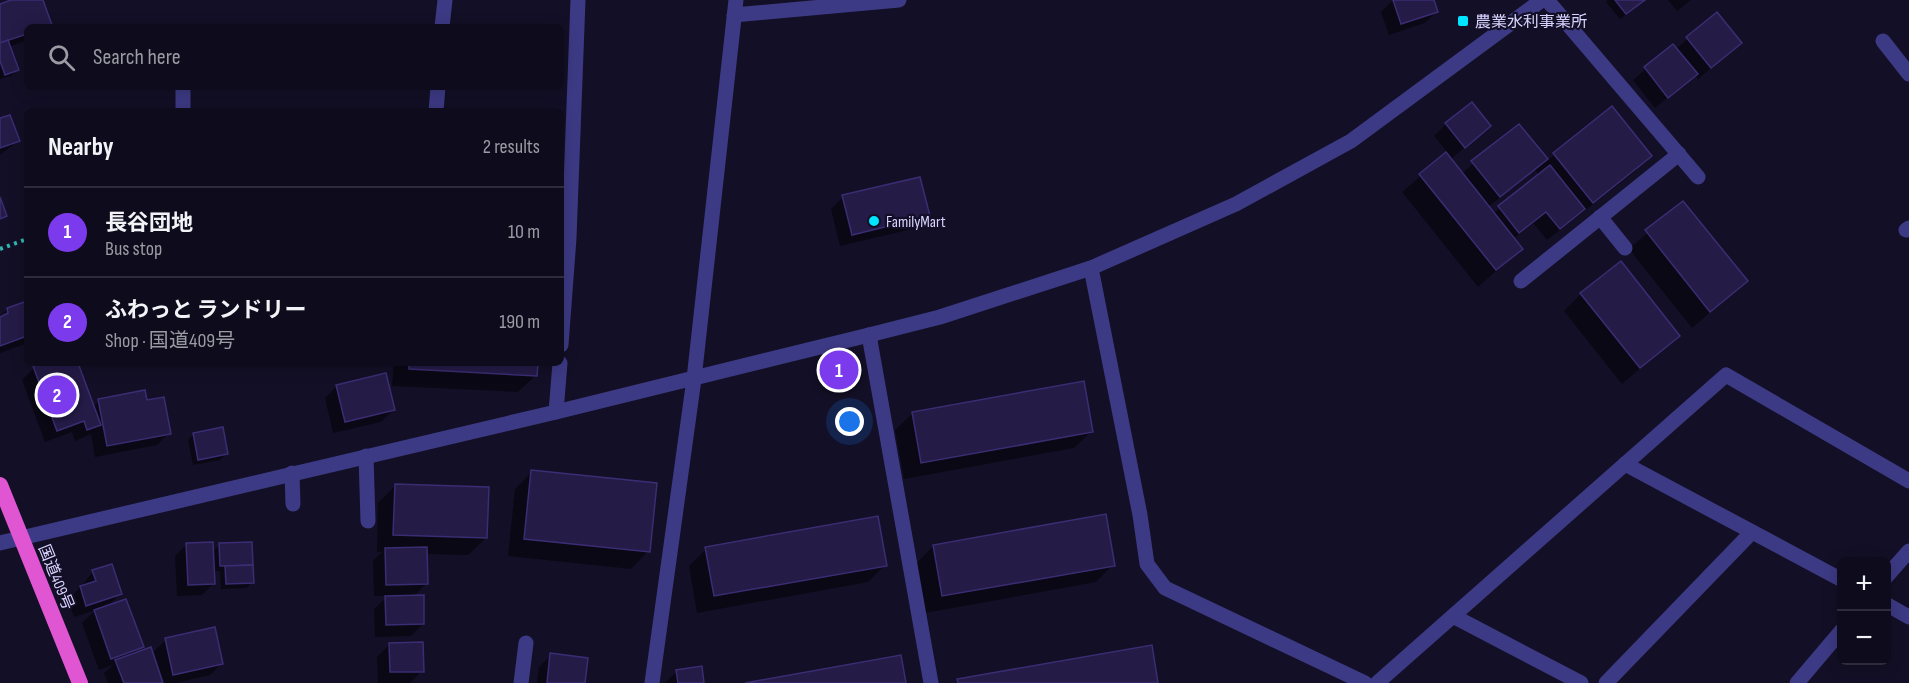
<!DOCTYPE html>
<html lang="en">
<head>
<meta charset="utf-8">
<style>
	body { margin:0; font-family:"Sofia Sans Condensed","Noto Sans JP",sans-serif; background:#171425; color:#f1f3f6 }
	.controls { position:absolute; right:18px; bottom:18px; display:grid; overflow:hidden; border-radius:9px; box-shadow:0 3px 15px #0003 }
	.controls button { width:54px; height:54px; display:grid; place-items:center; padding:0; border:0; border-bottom:2px solid #2e2b3b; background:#0e0b1c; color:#f1f3f6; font:30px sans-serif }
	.you { position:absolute; left:850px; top:422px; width:21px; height:21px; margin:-15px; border:4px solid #fff; border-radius:50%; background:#1a73e8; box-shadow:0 0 0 9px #1a73e833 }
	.badge { display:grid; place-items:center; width:39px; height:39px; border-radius:50%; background:#7c3aed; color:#fff; font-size:20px; font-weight:700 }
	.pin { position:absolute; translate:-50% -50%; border:3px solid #fff; box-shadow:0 2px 6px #0006 }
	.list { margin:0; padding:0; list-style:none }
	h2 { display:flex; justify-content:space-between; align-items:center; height:78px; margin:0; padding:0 24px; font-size:26px }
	h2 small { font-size:20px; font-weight:400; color:#9b9ba3 }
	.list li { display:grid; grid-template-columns:39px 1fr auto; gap:18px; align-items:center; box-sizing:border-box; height:90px; padding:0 24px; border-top:2px solid #2e2b3b }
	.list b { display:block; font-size:22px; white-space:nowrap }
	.list p { margin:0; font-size:20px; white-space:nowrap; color:#9b9ba3 }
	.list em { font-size:20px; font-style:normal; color:#9b9ba3 }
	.icon { flex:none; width:33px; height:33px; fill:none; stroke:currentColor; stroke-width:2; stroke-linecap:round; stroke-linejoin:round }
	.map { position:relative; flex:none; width:1909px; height:683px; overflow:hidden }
	.search { position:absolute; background:#0e0b1c; box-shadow:0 3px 15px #0003; left:24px; top:24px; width:540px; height:66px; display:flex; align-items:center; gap:15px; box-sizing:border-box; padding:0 21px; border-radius:9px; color:#9b9ba3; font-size:22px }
	.panel { position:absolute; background:#0e0b1c; box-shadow:0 3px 15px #0003; left:24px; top:108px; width:540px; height:258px; border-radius:9px }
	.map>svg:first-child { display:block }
	.shadow { fill:#0007; fill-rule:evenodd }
	.building { fill:#241b47; stroke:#3b2d73; stroke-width:1.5 }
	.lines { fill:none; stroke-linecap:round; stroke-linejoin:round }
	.path { stroke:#2fb8b0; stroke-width:4; stroke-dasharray:3 4.5; stroke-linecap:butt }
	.service { stroke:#3d3a85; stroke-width:15 }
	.minor { stroke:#3d3a85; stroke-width:15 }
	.tertiary { stroke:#3d3a85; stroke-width:15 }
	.trunk { stroke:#e055d1; stroke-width:16 }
	.poi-dot { fill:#00e5ff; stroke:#130f26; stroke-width:2 }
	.labels { text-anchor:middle; stroke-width:4.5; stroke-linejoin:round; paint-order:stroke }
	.poi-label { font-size:16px; fill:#d9d4ff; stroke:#130f26; text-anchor:start }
	.street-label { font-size:16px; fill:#d9d4ff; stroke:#130f26 }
</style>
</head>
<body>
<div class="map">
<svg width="1909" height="683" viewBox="0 0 1909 683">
	<rect width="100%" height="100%" fill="#130f26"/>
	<!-- shadow -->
	<g class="shadow">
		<path d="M15,0H42L50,24L48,27H27V40L9,47L17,70L11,76L0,79V5Z"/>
		<path d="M1393,0H1433L1437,11L1425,23L1389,35L1381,12Z"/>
		<path d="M1608,0H1644L1620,19L1606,2Z"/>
		<path d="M1668,0H1691L1677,11Z"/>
		<path d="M1717,14L1740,43L1698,79L1695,75L1655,108L1633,80L1673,46L1676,49Z"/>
		<path d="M1611,108L1650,156L1633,173L1547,240L1533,223L1513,239L1521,249L1478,287L1402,192L1448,153L1434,136L1446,124L1489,126L1450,160L1461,174L1519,126L1547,161ZM1535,170L1540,175L1493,214L1488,207Z"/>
		<path d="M0,120L18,141L0,155Z"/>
		<path d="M843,197L928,216L916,228L840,246L831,209Z"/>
		<path d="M1682,203L1746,281L1692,328L1629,249Z"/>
		<path d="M1581,294L1678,336L1622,384L1564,311Z"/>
		<path d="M27,303V343L0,353V317L7,310Z"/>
		<path d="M47,363H77L93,407L99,401L146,402L169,433L157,445L95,457L91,434L75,441L72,432L45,442L22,380L34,368Z"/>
		<path d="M394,363H536V375L518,392L392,386Z"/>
		<path d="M337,386L393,410L381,422L333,433L325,398Z"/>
		<path d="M913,413L1092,431L1074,448L904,479L895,430Z"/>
		<path d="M194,434L226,454L220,460L193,465L188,440Z"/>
		<path d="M532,472L648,551L631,569L508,556L515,489Z"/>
		<path d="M396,485L486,538L468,555L426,554L427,583L413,597L423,624L411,636L375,637L374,609L388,596H374L373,561L382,552H377L378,503Z"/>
		<path d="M251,543L252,582L247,588L221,589L220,571H213L214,583L202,595L177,596L175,556L187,544L212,552L220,545Z"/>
		<path d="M933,546L1113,565L1096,582L925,613L916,564Z"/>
		<path d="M706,549L885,565L868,582L697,613L689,566Z"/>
		<path d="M93,572L120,594L107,607L142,646L133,655L151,654L166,640L222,663L210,675L176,683H108L104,673L113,665L99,670L82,623L96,610L74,617L69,600Z"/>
		<path d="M389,645L422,671L410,683H378L377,657Z"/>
		<path d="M551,655L583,683H537L539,667Z"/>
		<path d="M677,671L703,683H665Z"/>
	</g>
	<!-- building -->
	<g class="building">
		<path d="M11,0H43L52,25L27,27V34L0,43V4Z"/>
		<path d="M1393,0H1434L1438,12L1401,24Z"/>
		<path d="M1615,0H1645L1626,14Z"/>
		<path d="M1717,12L1742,43L1711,68L1686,37Z"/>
		<path d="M8,40L19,70L5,75L0,61V43Z"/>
		<path d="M1673,44L1698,74L1668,98L1644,67Z"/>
		<path d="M1472,102L1491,126L1465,148L1445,123Z"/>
		<path d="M1612,106L1652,156L1593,203L1553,153Z"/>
		<path d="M10,115L20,141L0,148V118Z"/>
		<path d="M1519,124L1548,159L1500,197L1471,161Z"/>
		<path d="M1446,152L1523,249L1496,270L1419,174Z"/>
		<path d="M1550,165L1585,209L1560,229L1546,212L1519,233L1498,206Z"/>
		<path d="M920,177L930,216L852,235L842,195Z"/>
		<path d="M0,197L7,216L0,219Z"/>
		<path d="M1683,201L1748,281L1710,312L1645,230Z"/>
		<path d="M1621,261L1680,336L1640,368L1580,293Z"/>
		<path d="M27,301V336L0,346V317L8,313L7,308Z"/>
		<path d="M43,363H78L101,425L87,430L84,421L57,431L33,366Z"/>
		<path d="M409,363H538L537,376L409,369Z"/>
		<path d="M386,373L395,410L345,422L336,385Z"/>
		<path d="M1084,381L1093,432L921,463L912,412Z"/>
		<path d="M145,390L147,400L164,397L171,434L107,446L98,399Z"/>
		<path d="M223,427L228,454L198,460L193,433Z"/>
		<path d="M531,470L657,483L650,552L524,539Z"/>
		<path d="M395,484L489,487L487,538L393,535Z"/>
		<path d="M1106,514L1115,566L942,596L933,545Z"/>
		<path d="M878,516L887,566L714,596L705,547Z"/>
		<path d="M213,542L215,584L188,585L186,543Z"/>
		<path d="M252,542L253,565L220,566L219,543Z"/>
		<path d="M427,547L428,584L386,585L385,548Z"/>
		<path d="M112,564L122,594L86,606L80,586L96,581L92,570Z"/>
		<path d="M253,565L254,583L226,584L225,566Z"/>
		<path d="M424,595V624L386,625L385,596Z"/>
		<path d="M126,599L144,647L111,659L94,610Z"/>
		<path d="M215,627L223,664L173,675L165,638Z"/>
		<path d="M423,642L424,672H390L389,643Z"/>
		<path d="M1152,645L1158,683H958L957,679Z"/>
		<path d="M151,647L163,683H124L115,660Z"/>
		<path d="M550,653L588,658L585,683H547Z"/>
		<path d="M901,655L906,683H745Z"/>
		<path d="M702,666L704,683H678L676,670Z"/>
	</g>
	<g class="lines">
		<!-- path -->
		<path class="path" d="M0,249L27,239"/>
		<!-- service -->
		<g class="service">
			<path d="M1547,0L1698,177"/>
			<path d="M1883,41L1909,74"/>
			<path d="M183,111V87"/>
			<path d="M1600,217L1625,248"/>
			<path d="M1521,281L1679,154"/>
			<path d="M869,335L931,683"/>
			<path d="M366,456L368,521"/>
			<path d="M292,473L293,504"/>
			<path d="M521,683L526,643"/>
		</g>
		<!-- minor -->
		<g class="minor">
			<path d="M734,15L899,0"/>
			<path d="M442,27L445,0"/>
			<path d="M436,111L438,87"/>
			<path d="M1906,230L1909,228"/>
			<path d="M1091,268L1140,515L1147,564L1165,588L1365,683"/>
			<path d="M561,345L569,238L578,0"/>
			<path d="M556,412L560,363"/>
			<path d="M1625,464L1842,580"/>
			<path d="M0,543L21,538"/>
			<path d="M1886,577L1909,551"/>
			<path d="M1886,604L1909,617"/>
			<path d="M1453,616L1581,683"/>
			<path d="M652,683L694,379L736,0"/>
			<path d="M1377,683L1726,375L1909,481"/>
			<path d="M1606,683L1752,532"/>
			<path d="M1797,683L1842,630"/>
		</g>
		<!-- tertiary -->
		<path class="tertiary" d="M21,538L556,412L869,335L940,317L1091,268L1236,204L1351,141L1542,0"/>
		<!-- trunk -->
		<path class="trunk" d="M0,485L80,683"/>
	</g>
	<!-- markers -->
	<g class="poi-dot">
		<rect x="1457" y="15" width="12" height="12" rx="3"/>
		<circle cx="874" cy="221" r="6"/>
	</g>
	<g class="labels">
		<!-- poi labels -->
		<g class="poi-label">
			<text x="1475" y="27">農業水利事業所</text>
			<text x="886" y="227">FamilyMart</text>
		</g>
		<!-- street labels -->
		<g class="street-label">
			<text transform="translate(57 577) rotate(68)" y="6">国道409号</text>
		</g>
	</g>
</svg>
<div class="controls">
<button>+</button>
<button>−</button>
</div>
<div class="you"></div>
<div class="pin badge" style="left:839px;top:370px">1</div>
<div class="pin badge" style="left:57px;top:395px">2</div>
<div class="search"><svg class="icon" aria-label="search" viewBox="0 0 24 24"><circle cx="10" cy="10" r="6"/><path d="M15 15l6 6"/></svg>Search here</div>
<section class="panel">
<h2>Nearby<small>2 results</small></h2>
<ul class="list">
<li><span class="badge">1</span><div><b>長谷団地</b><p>Bus stop</p></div><em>10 m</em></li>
<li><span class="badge">2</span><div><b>ふわっと ランドリー</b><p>Shop · 国道409号</p></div><em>190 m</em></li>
</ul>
</section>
</div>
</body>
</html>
